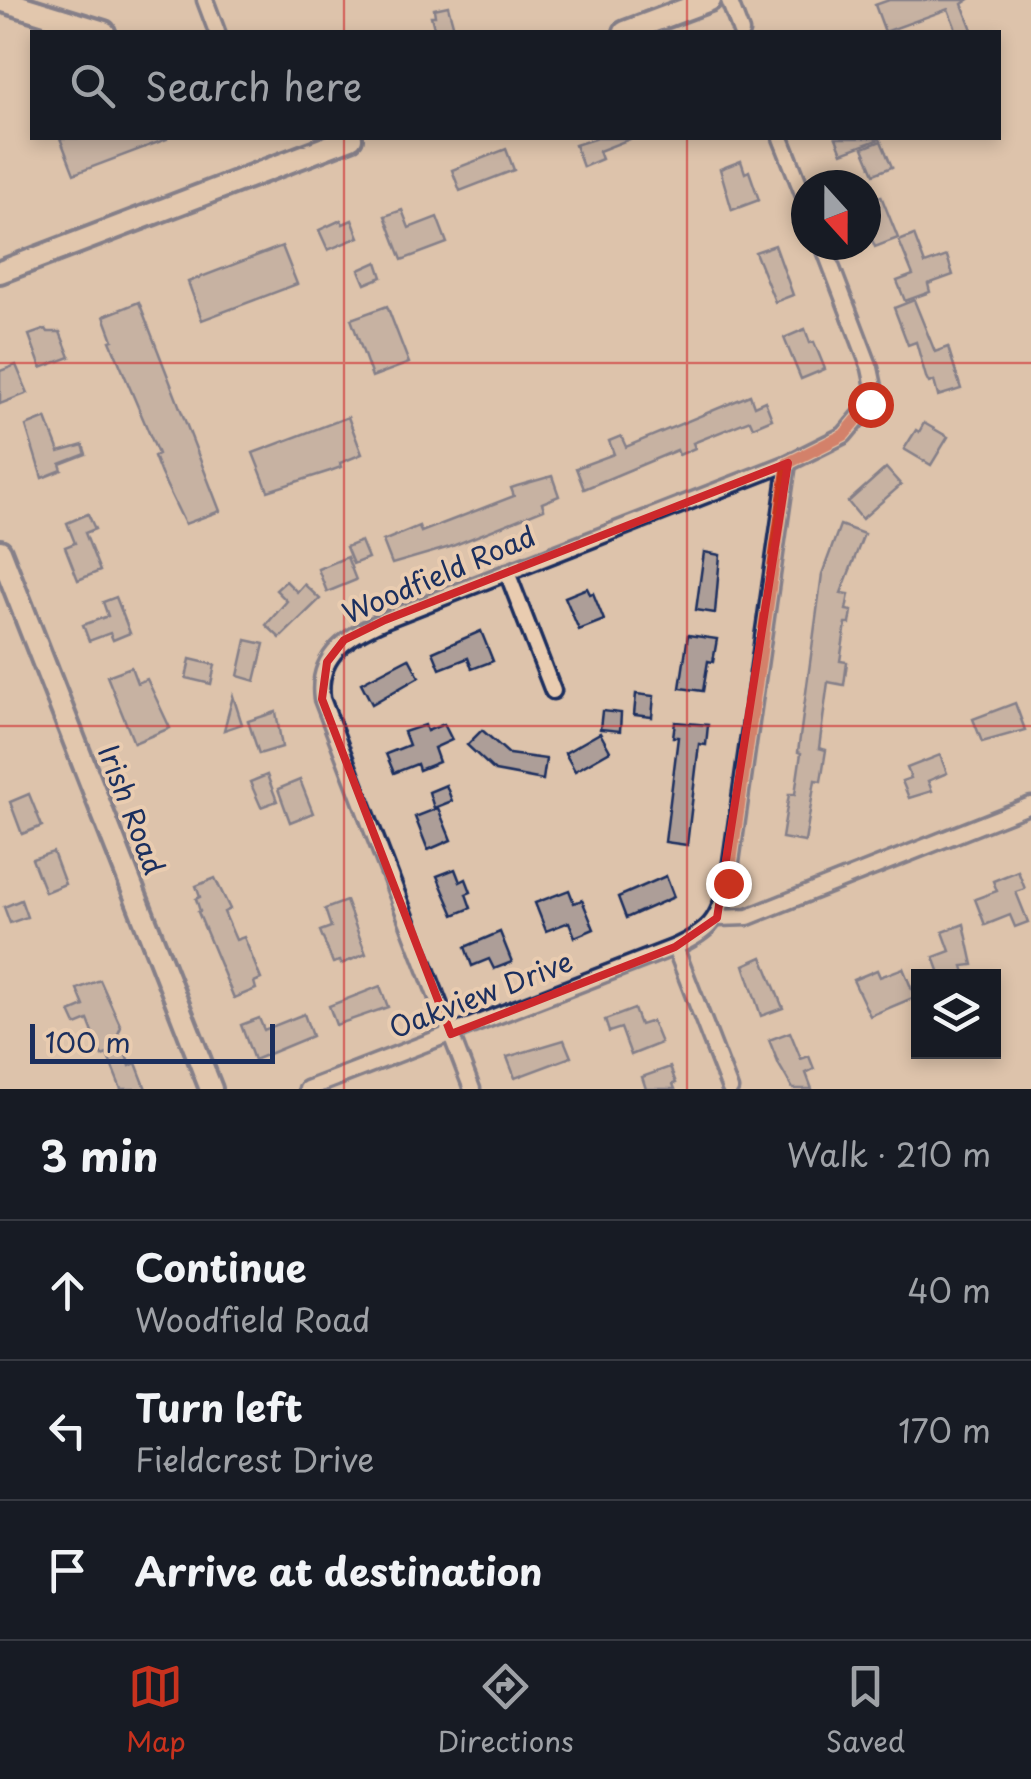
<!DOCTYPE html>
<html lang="en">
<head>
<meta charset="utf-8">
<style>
	body { margin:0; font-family:"Playpen Sans",sans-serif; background:#20242c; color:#f1f3f6 }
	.controls { position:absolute; right:30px; bottom:30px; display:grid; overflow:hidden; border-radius:0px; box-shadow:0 5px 15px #0003 }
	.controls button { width:90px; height:90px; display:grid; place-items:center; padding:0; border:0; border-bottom:2px solid #363941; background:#171b24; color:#f1f3f6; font:50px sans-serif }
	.compass { position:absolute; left:791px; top:170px; width:90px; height:90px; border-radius:50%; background:#171b24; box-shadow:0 5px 15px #0003; rotate:159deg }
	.scale { position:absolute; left:30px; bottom:25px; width:245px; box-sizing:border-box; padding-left:10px; border:5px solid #1b2f5e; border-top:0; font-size:28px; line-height:35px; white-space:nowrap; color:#1b2f5e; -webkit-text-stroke:8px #e9ccb0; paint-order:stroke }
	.stop { position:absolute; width:30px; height:30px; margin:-22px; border:8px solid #c8321e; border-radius:50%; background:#fff }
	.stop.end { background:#c8321e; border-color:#fff; box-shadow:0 2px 10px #0008 }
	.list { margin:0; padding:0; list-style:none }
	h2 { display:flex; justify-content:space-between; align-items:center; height:130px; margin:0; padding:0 40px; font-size:42px }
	h2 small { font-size:32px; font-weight:400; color:#9ea1a6 }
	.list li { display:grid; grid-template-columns:65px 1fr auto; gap:30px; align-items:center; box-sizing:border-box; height:140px; padding:0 40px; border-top:2px solid #363941 }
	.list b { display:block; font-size:38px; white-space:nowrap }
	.list p { margin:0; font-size:32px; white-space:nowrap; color:#9ea1a6 }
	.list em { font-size:32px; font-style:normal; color:#9ea1a6 }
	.icon { flex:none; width:55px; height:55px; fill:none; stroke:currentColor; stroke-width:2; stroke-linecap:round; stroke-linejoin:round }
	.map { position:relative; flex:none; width:1031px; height:1089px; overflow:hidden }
	.search { position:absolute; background:#171b24; box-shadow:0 5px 15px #0003; left:30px; right:30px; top:30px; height:110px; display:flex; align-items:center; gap:25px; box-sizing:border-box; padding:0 35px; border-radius:0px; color:#9ea1a6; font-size:38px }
	.sheet { height:550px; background:#171b24 }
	nav { display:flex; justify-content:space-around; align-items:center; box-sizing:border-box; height:140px; border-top:2px solid #363941; background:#171b24; font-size:28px; color:#9ea1a6 }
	nav a { display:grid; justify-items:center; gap:5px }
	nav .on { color:#c8321e }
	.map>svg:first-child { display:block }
	.building { fill:#ad9e98; stroke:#1b2f5e; stroke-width:2.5 }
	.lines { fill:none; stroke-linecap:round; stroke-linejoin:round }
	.street-casing { stroke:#1b2f5e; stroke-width:21 }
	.secondary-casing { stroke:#1b2f5e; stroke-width:28 }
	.street { stroke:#e9ccb0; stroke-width:14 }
	.secondary { stroke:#e9ccb0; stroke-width:20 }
	.route { stroke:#c8321e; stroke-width:12 }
	.marked { fill:none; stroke:#cd282b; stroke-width:8; stroke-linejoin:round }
	.grid { fill:none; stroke:#cd282b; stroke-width:2.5; stroke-opacity:0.55 }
	.labels { text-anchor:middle; stroke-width:8; stroke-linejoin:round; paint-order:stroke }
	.street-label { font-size:28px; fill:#1b2f5e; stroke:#e9ccb0 }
</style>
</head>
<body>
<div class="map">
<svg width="1031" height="1089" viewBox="0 0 1031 1089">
	<rect width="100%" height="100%" fill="#ddc3ab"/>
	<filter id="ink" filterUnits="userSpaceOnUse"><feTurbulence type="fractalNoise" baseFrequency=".01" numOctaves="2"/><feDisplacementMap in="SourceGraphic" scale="20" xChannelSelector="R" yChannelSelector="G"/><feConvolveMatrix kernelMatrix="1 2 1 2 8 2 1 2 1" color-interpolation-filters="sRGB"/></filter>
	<g filter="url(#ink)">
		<!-- building -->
		<g class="building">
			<path d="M889,0H968L962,4L973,32H957L948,9L885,32L875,5Z"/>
			<path d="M448,6L455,32H435L431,16H435L434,9Z"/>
			<path d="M60,138H167V139L74,174Z"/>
			<path d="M597,138H630V139L599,151L602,159L583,167L575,145Z"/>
			<path d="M836,138H880V139L842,153Z"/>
			<path d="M881,141L892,167L874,174L863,148Z"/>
			<path d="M506,149L514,170L460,191L452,170Z"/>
			<path d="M741,161L745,173L749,171L759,200L732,210L720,169Z"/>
			<path d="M881,196L898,238L875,247L866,225V202Z"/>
			<path d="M402,210L409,228L437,217L447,243L402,260L385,216Z"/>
			<path d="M341,220L343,224L352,220L359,237L328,250L319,230Z"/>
			<path d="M914,235L925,264L947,256L953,275L928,284L930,292L905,301L897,281L913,275L899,241Z"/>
			<path d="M775,245L793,295L775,302L755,252Z"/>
			<path d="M282,246L297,284L202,320L188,282Z"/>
			<path d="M377,262L382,277L365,284L359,270Z"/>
			<path d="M914,300L935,352L948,347L961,389L938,396L934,381L929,383L926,377L916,342L908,345L894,308Z"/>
			<path d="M139,302L220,511L185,524L161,474L154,456L158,454L110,341L113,340L104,316Z"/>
			<path d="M387,306L409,363L372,377L351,319Z"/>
			<path d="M46,329L48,332H60L70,357L41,368L29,335Z"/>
			<path d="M805,329L810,343L814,342L825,369L801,379L784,338Z"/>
			<path d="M16,365L28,393L0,404V371Z"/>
			<path d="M750,395L754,406L765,401L772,419L753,427L750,420L693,443L695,448L679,455L677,450L584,489L576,468L614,454L609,441L621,436L626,447Z"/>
			<path d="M348,417L362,454L340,463L341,467L330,471L268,491L253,453Z"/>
			<path d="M46,418L59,452L83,445L86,454L60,464L62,470L42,478L26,426Z"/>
			<path d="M924,423L948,437L931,465L904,449L916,430L919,432Z"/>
			<path d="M886,468L901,485L862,519L848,502Z"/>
			<path d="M552,476L559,496L542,503L544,509L450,547L392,564L383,541L419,526L421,532L514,496L511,488L517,486Z"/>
			<path d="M88,514L95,529L85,533L100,571L78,580L65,547L75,543L67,523Z"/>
			<path d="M840,525L864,534L841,593L849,594L846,610L852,611L850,624H846L840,661L847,662L844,685L828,682L819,748L826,750L821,781L815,780L805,842L782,838L789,794H795L801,753L798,752L822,574Z"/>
			<path d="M361,541L368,558L353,564L346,547Z"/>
			<path d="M704,552L720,555L715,613L696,610Z"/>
			<path d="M347,557L356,580L327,592L318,569Z"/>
			<path d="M286,581L297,592L304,584L320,599L280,638L266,625L287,601L276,590Z"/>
			<path d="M587,588L590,594L593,593L604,620L579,630L565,597Z"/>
			<path d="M116,597L130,633L113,640L110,633L89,641L83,625L108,616L103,602Z"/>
			<path d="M481,631L493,661L472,669L468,658L440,669L433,652Z"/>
			<path d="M688,635L717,639L713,662L708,661L703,691L680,688Z"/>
			<path d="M246,640L264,644L255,681L238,676Z"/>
			<path d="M409,658L419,677L372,704L361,683Z"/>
			<path d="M190,659L215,665L211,684L186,678Z"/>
			<path d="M131,667L137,683L147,679L170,728L134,743L107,676Z"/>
			<path d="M636,694L654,696L652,717L634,715Z"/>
			<path d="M233,696L242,724L224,730Z"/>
			<path d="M1015,703L1025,730L982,742L973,719Z"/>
			<path d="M602,711L621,713L620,731L600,729Z"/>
			<path d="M276,712L282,747L259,754L248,721Z"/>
			<path d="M675,722L708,725L706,745L699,744L687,845L665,842L678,737H673Z"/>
			<path d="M444,724L452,740L434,748L439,762L419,770L417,764L394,773L386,754L409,745L404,732L425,725L427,731Z"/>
			<path d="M482,730L509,754L546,759L543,780L495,771L467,745Z"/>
			<path d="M600,733L610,751L575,771L565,753Z"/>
			<path d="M940,755L947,773L928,781L932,791L909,798L902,781L911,778L907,768Z"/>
			<path d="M267,775L277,801L261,807L250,782Z"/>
			<path d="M300,780L313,813L290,822L278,789Z"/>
			<path d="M446,785L452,801L434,808L429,792Z"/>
			<path d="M29,794L42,826L22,834L10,802Z"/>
			<path d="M438,808L451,840L428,850L415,817Z"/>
			<path d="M53,852L65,884L45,892L32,859Z"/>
			<path d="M455,869L460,882L466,879L471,892L466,894L471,908L454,915L437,876Z"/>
			<path d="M1018,871L1025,889L1016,892L1028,922L1015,927L1010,915L985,925L975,899L997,891L993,881Z"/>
			<path d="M666,876L674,897L626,918L618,897Z"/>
			<path d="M215,878L230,909L224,912L236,940L244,937L261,979L254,982L256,989L234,998L198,912L200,911L196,899L200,897L196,886Z"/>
			<path d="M569,890L574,903L582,900L594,929L575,937L569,922L546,931L535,903Z"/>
			<path d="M21,900L27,917L10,923L4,907Z"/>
			<path d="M346,901L366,954L341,964L340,961L333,963L320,931L331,927L325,909Z"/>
			<path d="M964,924L973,965L963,966L966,976H941L934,957L950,951L943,932Z"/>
			<path d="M500,932L512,962L494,969L489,959L472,966L465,947Z"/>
			<path d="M762,957L783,1008L761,1016L744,965Z"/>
			<path d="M903,968L915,997L870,1016L853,980L877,970L880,977Z"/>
			<path d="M100,980L121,1027L118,1034L130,1066L136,1063L146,1089H121L107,1054L102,1056L88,1020L76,1025L70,1012L84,1006L77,989Z"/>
			<path d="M380,986L388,1007L336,1025L329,1006Z"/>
			<path d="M634,1009L640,1025L652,1021L661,1043L631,1055L621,1028L609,1032L605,1020Z"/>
			<path d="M304,1014L312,1036L254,1060L241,1025L259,1018L264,1030Z"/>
			<path d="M790,1032L801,1059L809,1056L814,1069L806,1073L812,1089H793L779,1065L769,1040Z"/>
			<path d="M564,1040L571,1057L515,1078L507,1057Z"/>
			<path d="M670,1067L676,1083L673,1084L675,1089H646L642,1077Z"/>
		</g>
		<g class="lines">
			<defs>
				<g id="street">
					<path d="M205,0L217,32"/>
					<path d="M729,0L741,32"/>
					<path d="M781,138L806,201"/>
					<path d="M507,572L553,691"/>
					<path d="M717,918L748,917L1031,805"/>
					<path d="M675,947L730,1089"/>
					<path d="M307,1089L675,947C710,931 718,921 728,883L788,463"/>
					<path d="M472,1089L322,699C316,654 350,635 385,620L788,463L844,435L870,404L874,387L870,368L823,245"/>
				</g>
				<g id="secondary">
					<path d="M0,0L104,32"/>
					<path d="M625,32L710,0"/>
					<path d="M0,272L351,138"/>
					<path d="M0,551L211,1089"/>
				</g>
			</defs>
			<!-- street casing -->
			<use href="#street" class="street-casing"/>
			<!-- secondary casing -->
			<use href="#secondary" class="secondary-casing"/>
			<!-- street -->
			<use href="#street" class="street"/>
			<!-- secondary -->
			<use href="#secondary" class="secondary"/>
		</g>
	</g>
	<g class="lines" filter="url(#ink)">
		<!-- route -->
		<path class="route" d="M728,883L788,463L844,435L870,404"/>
	</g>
	<!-- marked area -->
	<path d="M0 0H1031V1089H0ZM788,463L717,918L675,947L451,1034L322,699L327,662L344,640L385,620Z" fill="#ddc3ab" fill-opacity=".55" fill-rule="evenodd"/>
	<path class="marked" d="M788,463L717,918L675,947L451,1034L322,699L327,662L344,640L385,620Z"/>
	<!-- grid -->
	<path class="grid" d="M344,0V32M687,0V32M344,138V1089M687,138V1089M0,363H1031M0,726H1031"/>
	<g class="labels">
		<!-- street labels -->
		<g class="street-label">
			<text transform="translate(439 575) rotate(-23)" y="10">Woodfield Road</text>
			<text transform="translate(131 810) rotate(69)" y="10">Irish Road</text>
			<text transform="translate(481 995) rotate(-21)" y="10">Oakview Drive</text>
		</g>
	</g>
</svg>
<div class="controls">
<button><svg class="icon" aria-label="layers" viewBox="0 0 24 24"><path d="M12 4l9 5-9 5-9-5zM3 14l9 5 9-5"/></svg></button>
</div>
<svg class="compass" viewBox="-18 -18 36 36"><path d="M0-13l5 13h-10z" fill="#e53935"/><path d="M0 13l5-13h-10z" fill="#9ea1a6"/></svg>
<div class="scale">100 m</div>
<div class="stop" style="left:870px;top:404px"></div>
<div class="stop end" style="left:728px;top:883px"></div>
<div class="search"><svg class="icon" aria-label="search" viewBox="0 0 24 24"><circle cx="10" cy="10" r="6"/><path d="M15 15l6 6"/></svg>Search here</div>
</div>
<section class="sheet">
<h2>3 min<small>Walk · 210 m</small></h2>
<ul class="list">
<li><svg class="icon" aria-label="ahead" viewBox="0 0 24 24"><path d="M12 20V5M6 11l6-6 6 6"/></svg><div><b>Continue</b><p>Woodfield Road</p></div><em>40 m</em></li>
<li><svg class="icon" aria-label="left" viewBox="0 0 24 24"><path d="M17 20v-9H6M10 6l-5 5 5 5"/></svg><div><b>Turn left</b><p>Fieldcrest Drive</p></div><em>170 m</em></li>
<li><svg class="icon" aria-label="arrive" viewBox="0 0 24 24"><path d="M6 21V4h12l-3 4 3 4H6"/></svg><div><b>Arrive at destination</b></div></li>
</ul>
</section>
<nav>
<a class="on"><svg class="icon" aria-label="map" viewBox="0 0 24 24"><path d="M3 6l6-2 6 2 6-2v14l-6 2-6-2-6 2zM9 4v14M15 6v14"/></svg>Map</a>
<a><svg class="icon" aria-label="directions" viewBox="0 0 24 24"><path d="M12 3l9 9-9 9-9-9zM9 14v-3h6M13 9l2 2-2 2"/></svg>Directions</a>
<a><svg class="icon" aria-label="saved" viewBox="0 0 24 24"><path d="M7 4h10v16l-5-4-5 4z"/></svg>Saved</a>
</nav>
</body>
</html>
